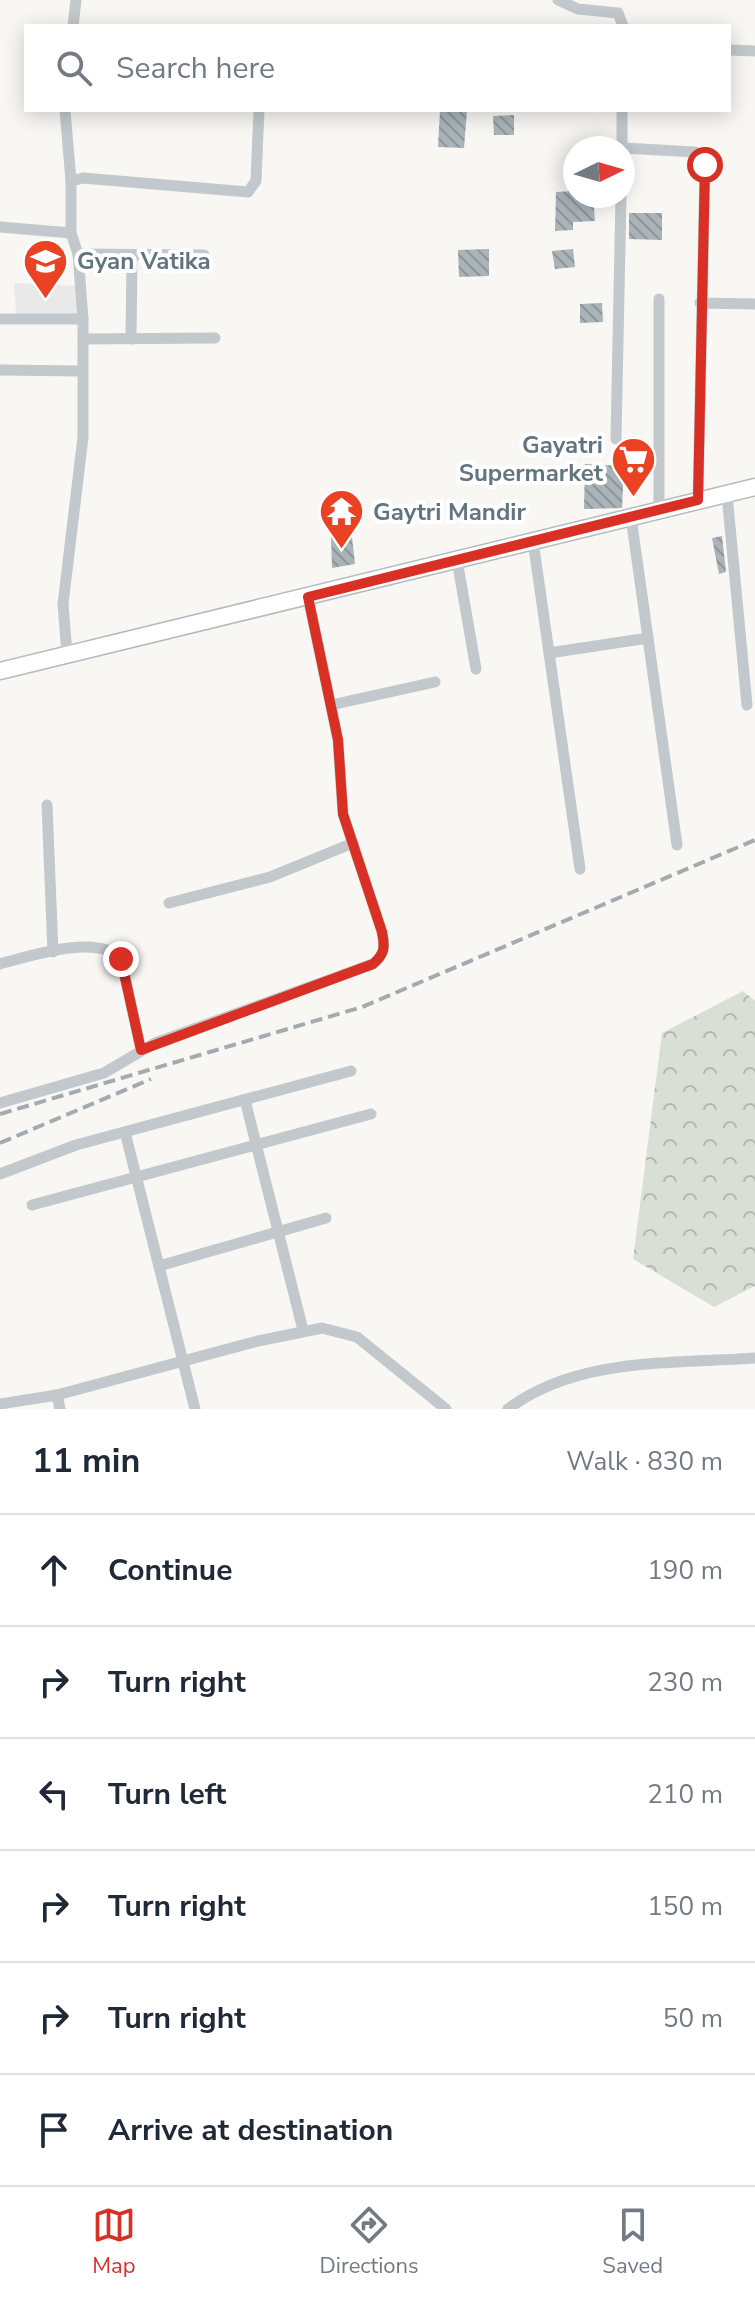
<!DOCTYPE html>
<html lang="en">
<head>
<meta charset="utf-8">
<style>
	body { margin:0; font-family:"Nunito Sans",sans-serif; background:#f6f6f7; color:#1f2937 }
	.compass { position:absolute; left:563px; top:136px; width:72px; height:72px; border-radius:50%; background:#fff; box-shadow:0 4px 20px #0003; rotate:85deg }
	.stop { position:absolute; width:24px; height:24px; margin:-18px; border:6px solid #d93025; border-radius:50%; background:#fff }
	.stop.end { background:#d93025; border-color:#fff; box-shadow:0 2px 8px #0008 }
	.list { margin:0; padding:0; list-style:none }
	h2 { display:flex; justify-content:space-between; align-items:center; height:104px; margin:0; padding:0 32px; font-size:34px }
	h2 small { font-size:26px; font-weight:400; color:#747a83 }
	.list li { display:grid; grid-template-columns:52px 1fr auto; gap:24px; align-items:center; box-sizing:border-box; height:112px; padding:0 32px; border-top:2px solid #e0e1e3 }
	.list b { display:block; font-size:30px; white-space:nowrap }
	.list em { font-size:26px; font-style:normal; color:#747a83 }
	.icon { flex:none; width:44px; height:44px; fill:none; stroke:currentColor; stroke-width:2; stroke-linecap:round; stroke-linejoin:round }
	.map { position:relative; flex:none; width:755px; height:1409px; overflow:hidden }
	.search { position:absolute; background:#fff; box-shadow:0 4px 20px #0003; left:24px; right:24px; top:24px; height:88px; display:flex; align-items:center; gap:20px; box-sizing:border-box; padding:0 28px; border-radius:0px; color:#747a83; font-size:30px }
	.sheet { height:776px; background:#fff }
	nav { display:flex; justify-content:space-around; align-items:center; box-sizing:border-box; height:112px; border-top:2px solid #e0e1e3; background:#fff; font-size:22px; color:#747a83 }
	nav a { display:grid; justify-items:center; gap:4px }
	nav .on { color:#d93025 }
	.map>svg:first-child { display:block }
	.built { fill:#e8e9e8 }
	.forest { fill:url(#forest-crowns) }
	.building { fill:url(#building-back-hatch) }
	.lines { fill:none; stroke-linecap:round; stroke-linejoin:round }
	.secondary-casing { stroke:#b5bbbf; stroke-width:19 }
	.minor { stroke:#c2c8cb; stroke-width:11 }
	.secondary { stroke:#fff; stroke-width:16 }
	.rail { stroke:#a3abb0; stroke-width:4; stroke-dasharray:12 6; stroke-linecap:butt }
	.route { stroke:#d93025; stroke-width:10 }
	.labels { text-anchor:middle; stroke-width:8; stroke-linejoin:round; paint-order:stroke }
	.poi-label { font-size:24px; font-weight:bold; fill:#617581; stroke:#fff; text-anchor:start }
</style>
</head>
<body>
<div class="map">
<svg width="755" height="1409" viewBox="0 0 755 1409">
	<defs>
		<pattern id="forest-crowns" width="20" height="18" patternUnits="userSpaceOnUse" patternTransform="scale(2)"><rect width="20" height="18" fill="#d9dfd5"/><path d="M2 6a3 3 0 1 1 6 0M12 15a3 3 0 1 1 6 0" fill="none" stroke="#b3b9b2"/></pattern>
		<pattern id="building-back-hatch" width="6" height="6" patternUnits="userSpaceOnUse" patternTransform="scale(2)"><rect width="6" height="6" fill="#a9b3b8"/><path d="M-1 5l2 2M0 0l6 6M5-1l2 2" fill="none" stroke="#8d969b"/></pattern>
	</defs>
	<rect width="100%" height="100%" fill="#f8f7f4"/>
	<!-- built -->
	<path class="built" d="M14,283L78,286V314H16Z"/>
	<!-- forest -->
	<path class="forest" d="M743,991L755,1001V1286L714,1307L633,1259L662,1033Z"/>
	<!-- building -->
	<g class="building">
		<path d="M440,110H467L464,148L438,147Z"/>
		<path d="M514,115V135H494L493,116Z"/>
		<path d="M574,191V196H593L595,221L573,222V230L555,231L556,192Z"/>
		<path d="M629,213H662V240L629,239Z"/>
		<path d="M489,249V276L459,277L458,250Z"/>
		<path d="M573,249L575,267L555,269L552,251Z"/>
		<path d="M602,303L603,322L580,323V304Z"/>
		<path d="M585,464L624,466L622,508L584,509Z"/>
		<path d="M339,518L350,519L355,564L332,568L331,537L339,535Z"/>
		<path d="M722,536L726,572L719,574L712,538Z"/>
	</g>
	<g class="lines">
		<defs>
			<path id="secondary" d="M0,671L755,487"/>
		</defs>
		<!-- secondary casing -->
		<use href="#secondary" class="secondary-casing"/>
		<!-- minor -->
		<g class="minor">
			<path d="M558,0L578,9L618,13L623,26"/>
			<path d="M73,26L76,0"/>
			<path d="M729,50L755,51"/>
			<path d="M65,110L71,181"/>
			<path d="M622,148V110"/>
			<path d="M623,148L695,152L705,165L698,500"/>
			<path d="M0,227L71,233"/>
			<path d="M78,254L204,255"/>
			<path d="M659,299V510"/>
			<path d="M700,303L755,304"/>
			<path d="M0,319H83V437L63,604L67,654"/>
			<path d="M83,319L78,254L71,233V181L83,178L248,192L256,181L259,110"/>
			<path d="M83,339L215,338"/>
			<path d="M131,339L132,257"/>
			<path d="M0,370L81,371"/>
			<path d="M616,439L621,196"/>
			<path d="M727,495L747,705"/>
			<path d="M631,517L677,845"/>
			<path d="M533,541L580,869"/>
			<path d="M457,560L476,669"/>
			<path d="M549,653L648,638"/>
			<path d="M331,705L435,682"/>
			<path d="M47,805L53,952"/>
			<path d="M169,903L270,877L353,843"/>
			<path d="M0,964C29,956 100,933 121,959L141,1050"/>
			<path d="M245,1100L303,1330"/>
			<path d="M0,1103L104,1073L155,1043L373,964C385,954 385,947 382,932L343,814L338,740L308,597"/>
			<path d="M125,1132L195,1409"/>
			<path d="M0,1174L76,1145L351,1071"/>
			<path d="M32,1205L371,1114"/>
			<path d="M159,1266L326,1218"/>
			<path d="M57,1395L60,1409"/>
			<path d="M0,1404L57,1395L258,1341L322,1328L357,1337L446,1409"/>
			<path d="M508,1409C577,1357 672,1364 755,1358"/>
		</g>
		<!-- secondary -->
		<use href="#secondary" class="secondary"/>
		<!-- rail -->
		<g class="rail">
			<path d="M0,1114L362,1007L755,840"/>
			<path d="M0,1143L151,1079"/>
		</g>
	</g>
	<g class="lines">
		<!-- route -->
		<path class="route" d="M121,959L141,1050L373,964C385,954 385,947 382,932L343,814L338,740L308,597L698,500L705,165"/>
	</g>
	<!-- icons -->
	<defs>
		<symbol id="school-pin" viewBox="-11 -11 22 30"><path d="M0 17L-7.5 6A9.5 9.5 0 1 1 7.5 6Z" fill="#ea4222" stroke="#fff"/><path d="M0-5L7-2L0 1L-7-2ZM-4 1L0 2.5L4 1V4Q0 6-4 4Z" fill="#fff"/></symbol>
		<symbol id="supermarket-pin" viewBox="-11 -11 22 30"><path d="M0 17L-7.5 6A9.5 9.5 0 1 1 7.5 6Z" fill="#ea4222" stroke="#fff"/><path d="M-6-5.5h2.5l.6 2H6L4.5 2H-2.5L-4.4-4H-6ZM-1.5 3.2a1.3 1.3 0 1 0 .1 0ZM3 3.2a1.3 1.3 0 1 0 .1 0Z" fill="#fff"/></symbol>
		<symbol id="temple-pin" viewBox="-11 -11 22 30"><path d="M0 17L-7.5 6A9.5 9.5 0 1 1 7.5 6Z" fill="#ea4222" stroke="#fff"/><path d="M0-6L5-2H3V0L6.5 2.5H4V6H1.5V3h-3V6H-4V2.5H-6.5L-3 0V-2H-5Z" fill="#fff"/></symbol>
	</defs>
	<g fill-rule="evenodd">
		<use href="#school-pin" x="20" y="236" width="51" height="69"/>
		<use href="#supermarket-pin" x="608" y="434" width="51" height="69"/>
		<use href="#temple-pin" x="316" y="486" width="51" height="69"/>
	</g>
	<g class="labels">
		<!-- poi labels -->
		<g class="poi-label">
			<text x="77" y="269">Gyan Vatika</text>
			<text x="603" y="453" text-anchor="end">Gayatri<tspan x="603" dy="28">Supermarket</tspan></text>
			<text x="373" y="520">Gaytri Mandir</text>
		</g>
	</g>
</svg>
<svg class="compass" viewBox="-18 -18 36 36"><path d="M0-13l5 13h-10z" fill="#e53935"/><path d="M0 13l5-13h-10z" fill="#747a83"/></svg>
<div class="stop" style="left:705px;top:165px"></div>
<div class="stop end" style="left:121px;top:959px"></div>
<div class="search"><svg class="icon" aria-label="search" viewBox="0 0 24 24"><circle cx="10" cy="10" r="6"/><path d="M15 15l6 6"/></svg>Search here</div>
</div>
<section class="sheet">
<h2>11 min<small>Walk · 830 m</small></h2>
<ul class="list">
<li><svg class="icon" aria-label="ahead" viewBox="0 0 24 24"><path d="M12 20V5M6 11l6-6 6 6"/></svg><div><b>Continue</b></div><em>190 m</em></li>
<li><svg class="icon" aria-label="right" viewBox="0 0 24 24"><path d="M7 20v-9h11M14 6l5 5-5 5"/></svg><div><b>Turn right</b></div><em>230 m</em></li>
<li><svg class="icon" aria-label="left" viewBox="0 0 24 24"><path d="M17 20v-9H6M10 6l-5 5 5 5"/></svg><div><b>Turn left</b></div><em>210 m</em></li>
<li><svg class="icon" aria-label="right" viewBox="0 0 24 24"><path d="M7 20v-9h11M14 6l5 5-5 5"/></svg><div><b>Turn right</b></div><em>150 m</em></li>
<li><svg class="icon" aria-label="right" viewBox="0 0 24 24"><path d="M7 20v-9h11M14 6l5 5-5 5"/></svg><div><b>Turn right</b></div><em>50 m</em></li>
<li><svg class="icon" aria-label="arrive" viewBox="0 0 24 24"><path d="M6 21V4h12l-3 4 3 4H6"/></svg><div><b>Arrive at destination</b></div></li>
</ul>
</section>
<nav>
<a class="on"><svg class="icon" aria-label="map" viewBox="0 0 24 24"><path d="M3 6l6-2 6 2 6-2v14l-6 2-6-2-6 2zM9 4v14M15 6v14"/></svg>Map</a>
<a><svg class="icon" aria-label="directions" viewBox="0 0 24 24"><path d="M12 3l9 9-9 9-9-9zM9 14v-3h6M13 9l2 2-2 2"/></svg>Directions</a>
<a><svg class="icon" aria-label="saved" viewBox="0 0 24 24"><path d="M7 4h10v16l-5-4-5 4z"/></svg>Saved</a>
</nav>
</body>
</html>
